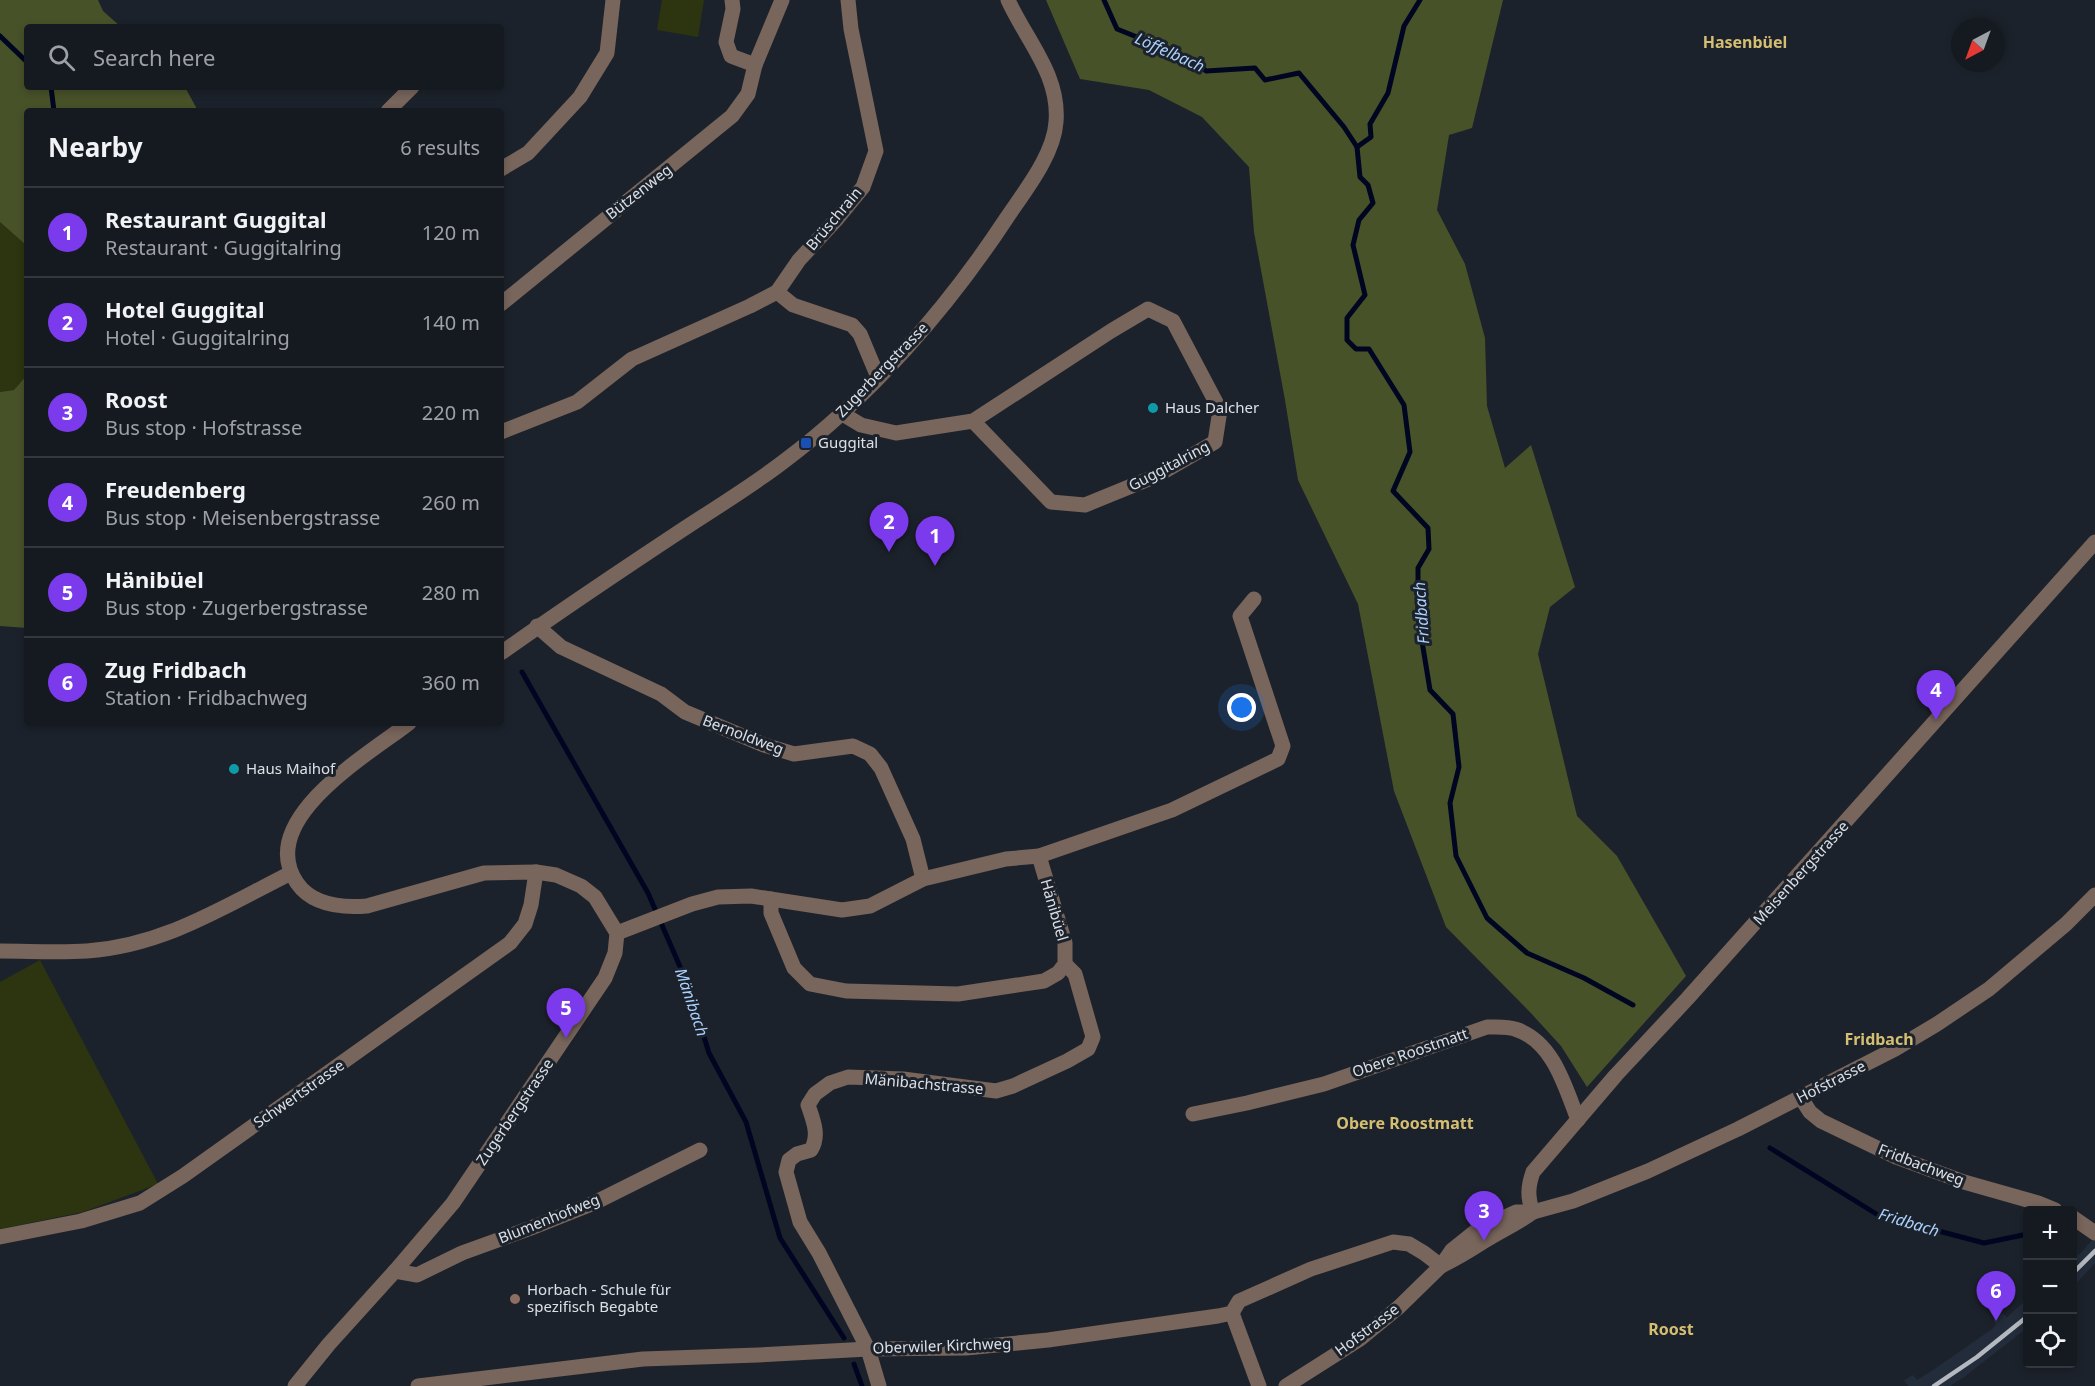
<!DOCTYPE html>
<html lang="en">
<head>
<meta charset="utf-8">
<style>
	body { margin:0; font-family:"Noto Sans",sans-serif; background:#22272d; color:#f1f3f6 }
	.controls { position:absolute; right:18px; bottom:18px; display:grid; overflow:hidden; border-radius:6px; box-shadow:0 3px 9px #0003 }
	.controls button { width:54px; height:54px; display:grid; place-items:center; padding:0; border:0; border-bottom:2px solid #34383e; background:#151a20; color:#f1f3f6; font:30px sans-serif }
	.compass { position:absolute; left:1951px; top:18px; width:54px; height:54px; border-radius:50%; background:#151a20; box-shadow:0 3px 9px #0003; rotate:221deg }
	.you { position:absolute; left:1242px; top:708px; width:21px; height:21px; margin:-15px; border:4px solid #fff; border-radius:50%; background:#1a73e8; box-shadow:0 0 0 9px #1a73e833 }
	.badge { display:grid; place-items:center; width:39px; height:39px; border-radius:50%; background:#7c3aed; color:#fff; font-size:20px; font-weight:700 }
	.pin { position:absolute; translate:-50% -50px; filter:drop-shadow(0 2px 3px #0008) }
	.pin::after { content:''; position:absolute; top:32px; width:21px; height:18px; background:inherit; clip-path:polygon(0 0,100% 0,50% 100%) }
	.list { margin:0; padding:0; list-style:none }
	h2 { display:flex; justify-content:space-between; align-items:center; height:78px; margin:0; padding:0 24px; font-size:26px }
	h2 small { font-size:20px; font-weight:400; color:#9da1a5 }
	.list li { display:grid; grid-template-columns:39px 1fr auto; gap:18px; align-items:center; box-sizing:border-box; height:90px; padding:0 24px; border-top:2px solid #34383e }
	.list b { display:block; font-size:22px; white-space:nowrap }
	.list p { margin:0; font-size:20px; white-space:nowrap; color:#9da1a5 }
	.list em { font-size:20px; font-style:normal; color:#9da1a5 }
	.icon { flex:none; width:33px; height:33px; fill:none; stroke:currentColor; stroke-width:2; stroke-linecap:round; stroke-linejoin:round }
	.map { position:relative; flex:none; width:2095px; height:1386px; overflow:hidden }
	.search { position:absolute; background:#151a20; box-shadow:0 3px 9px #0003; left:24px; top:24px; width:480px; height:66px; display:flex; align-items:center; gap:15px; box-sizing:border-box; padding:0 21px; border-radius:6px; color:#9da1a5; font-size:22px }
	.panel { position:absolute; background:#151a20; box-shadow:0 3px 9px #0003; left:24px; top:108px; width:480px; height:618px; border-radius:6px }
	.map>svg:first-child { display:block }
	.built { fill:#232c3a }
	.green { fill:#2c350f }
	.forest { fill:#485229 }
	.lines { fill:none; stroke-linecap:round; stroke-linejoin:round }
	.stream { stroke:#000621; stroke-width:5 }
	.minor { stroke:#78655b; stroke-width:15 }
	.rail { stroke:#b4b8bf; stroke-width:4.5 }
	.culture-dot { fill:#0f9aa8; stroke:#1c222b; stroke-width:2 }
	.transit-dot { fill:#1a4fb4; stroke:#1c222b; stroke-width:2 }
	.education-dot { fill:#8d6e63; stroke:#1c222b; stroke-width:2 }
	.labels { text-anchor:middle; stroke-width:6; stroke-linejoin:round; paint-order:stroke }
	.street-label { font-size:15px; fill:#dce0e6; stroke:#1c222b }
	.poi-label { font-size:15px; fill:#dce0e6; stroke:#1c222b; text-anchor:start }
	.neighbourhood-label { font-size:16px; font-weight:bold; fill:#d4be71; stroke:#1c222b }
	.water-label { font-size:16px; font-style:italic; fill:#abd2fe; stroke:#1c222b }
</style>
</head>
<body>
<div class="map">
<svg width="2095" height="1386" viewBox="0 0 2095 1386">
	<rect width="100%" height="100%" fill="#1c222b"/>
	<!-- built -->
	<g class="built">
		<path d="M2095,1237V1263L2073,1287L2072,1249L2079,1255Z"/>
		<path d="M2027,1299V1328L1964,1377L1950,1386H1908L1904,1380L1913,1375L1917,1380L1936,1368L1992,1329L1996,1325L1993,1321L2002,1313L2007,1317Z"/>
	</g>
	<!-- green -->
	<g class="green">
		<path d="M662,0H704L698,37L657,30Z"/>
		<path d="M0,222L27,246V375L14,390L0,392Z"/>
		<path d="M40,960L158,1184L83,1212L0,1229V982Z"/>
	</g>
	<!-- forest -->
	<g class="forest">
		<path d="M0,0H98L103,11L121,27H27V87H185L198,111H27V246L0,222Z"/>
		<path d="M1046,0H1503L1472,128L1449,135L1437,210L1465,264L1485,338L1487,406L1505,468L1531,445L1575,587L1550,607L1538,654L1577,816L1617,856L1686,976L1587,1087L1561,1046L1529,1011L1446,927L1394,791L1358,604L1298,480L1285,400L1254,232L1249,167L1202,117L1149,90L1080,79Z"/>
		<path d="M27,375V628L0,626V392L14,390Z"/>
	</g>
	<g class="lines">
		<!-- stream -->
		<g class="stream">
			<path d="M1104,0L1117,29L1194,60L1206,71L1255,68L1265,80L1299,73L1344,127L1357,147L1360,177L1368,185L1373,203L1359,220L1353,245L1365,295L1347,318V340L1356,349H1369L1404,405L1410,452L1393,491L1428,528L1429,549L1418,568V617L1430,690L1453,714L1459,767L1450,803L1456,856L1487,918L1527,953L1584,978L1633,1005"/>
			<path d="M0,36L27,62"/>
			<path d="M51,87L54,111"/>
			<path d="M1357,147L1371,137L1370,124L1388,93L1404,26L1420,0"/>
			<path d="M522,672L648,893L688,985L709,1053L746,1122L780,1238L844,1338"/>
			<path d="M1770,1148L1878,1215L1984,1243L2028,1234"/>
			<path d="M854,1364L862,1386"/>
		</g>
		<!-- minor -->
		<g class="minor">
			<path d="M732,0L733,9L726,42L731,56L755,65L782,0"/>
			<path d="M388,111L412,87"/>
			<path d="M501,169L528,153L580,97L607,53L613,0"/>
			<path d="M777,292L793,305L852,325L860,334L878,377"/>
			<path d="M501,304L732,116L748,94L755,65"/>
			<path d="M841,413L861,425L896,433L973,421L1111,331L1148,309L1173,321L1220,410L1215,442L1156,476L1085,505L1051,502L973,421"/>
			<path d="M501,432L577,402L632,359L750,306L777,292L799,260L836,220L863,187L876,151L851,29L848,0"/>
			<path d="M537,626L561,647L661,694L685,712L764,745L794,754L853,746L870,754L881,768L913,839L923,879"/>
			<path d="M501,653C559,612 617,573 676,534C712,510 749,488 783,462C870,397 946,310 1006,219C1024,192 1054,155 1056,122C1060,75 1026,40 1008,0"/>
			<path d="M771,899V913L794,968L810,984L846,991L958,994L1044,981L1058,973L1065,964V943L1039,856"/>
			<path d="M617,933L692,904L718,897L751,896L842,910L870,906L923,879L1006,859L1039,856L1172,810L1278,759L1283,746L1240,616L1254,599"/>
			<path d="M0,951C29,951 58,953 87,951C165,945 223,907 291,873"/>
			<path d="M1801,1098L1810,1112L1821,1121L1896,1157L1964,1182L2038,1203L2055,1210"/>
			<path d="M1193,1114L1247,1103L1324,1084L1487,1027C1496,1027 1507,1026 1515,1029C1553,1041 1565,1086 1578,1120"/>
			<path d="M1533,1212C1527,1197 1528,1186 1533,1172L1616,1075L1687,999L2095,542"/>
			<path d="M2072,1217L2095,1233"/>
			<path d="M0,1237L81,1221L140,1203L183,1176L510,943L525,924L531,905L536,872"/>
			<path d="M1441,1266C1456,1259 1469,1251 1483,1242C1500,1231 1517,1224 1533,1212"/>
			<path d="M395,1271L417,1275L462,1253L531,1228L594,1203L700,1150"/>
			<path d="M1232,1313L1259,1386"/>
			<path d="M295,1386L329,1344L395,1271L453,1203L605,978L615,953L617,933L595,897L581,886L556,875L536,872L484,873L367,906C342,908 313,906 297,883C254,820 368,755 409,723"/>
			<path d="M418,1386L643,1359L758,1355L868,1349L966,1348L1048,1340L1218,1316L1232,1313L1239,1301L1311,1269L1393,1242L1409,1244L1424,1253L1441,1266"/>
			<path d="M879,1386L868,1349L819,1253L800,1222L786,1172L789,1160L797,1154L811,1150C820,1135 813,1120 808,1105L815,1094L830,1083L848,1077L903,1079L996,1091L1013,1086L1067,1061L1088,1049L1093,1037L1075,974L1065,964"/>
			<path d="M1286,1386L1360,1339L1399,1307L1441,1266L1452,1250L1477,1230L1516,1212H1533L1573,1201L1648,1171L1738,1129L1895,1049L1937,1024L1989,989L2066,924L2095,895"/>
		</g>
		<!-- rail -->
		<g class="rail">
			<path d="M2072,1274L2095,1251"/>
			<path d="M1934,1386L1977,1357L2028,1316"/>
		</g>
	</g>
	<!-- markers -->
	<g class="culture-dot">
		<circle cx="1153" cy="408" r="6"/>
		<circle cx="234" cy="769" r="6"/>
	</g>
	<rect class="transit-dot" x="800" y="437" width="12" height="12" rx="3"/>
	<circle class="education-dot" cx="515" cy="1299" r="6"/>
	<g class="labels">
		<!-- street labels -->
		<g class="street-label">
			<text transform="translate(639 192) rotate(-38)" y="5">Bützenweg</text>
			<text transform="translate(834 219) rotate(-50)" y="5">Brüschrain</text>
			<text transform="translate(882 370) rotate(-46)" y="5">Zugerbergstrasse</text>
			<text transform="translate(1169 466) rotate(-28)" y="5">Guggitalring</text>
			<text transform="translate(743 735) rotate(21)" y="5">Bernoldweg</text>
			<text transform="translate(1801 873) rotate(-48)" y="5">Meisenbergstrasse</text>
			<text transform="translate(1054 910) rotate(74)" y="5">Hänibüel</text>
			<text transform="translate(1410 1053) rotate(-19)" y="5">Obere Roostmatt</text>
			<text transform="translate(1831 1082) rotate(-27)" y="5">Hofstrasse</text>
			<text transform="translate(924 1084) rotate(5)" y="5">Mänibachstrasse</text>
			<text transform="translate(299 1094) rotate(-35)" y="5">Schwertstrasse</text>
			<text transform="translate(515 1112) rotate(-56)" y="5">Zugerbergstrasse</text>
			<text transform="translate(1921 1165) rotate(21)" y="5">Fridbachweg</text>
			<text transform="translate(549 1219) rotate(-22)" y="5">Blumenhofweg</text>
			<text transform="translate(1367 1330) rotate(-37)" y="5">Hofstrasse</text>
			<text transform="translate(942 1346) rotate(-2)" y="5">Oberwiler Kirchweg</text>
		</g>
		<!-- poi labels -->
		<g class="poi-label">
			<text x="1165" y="413">Haus Dalcher</text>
			<text x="818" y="448">Guggital</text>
			<text x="246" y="774">Haus Maihof</text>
			<text x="527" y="1295">Horbach - Schule für<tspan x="527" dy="17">spezifisch Begabte</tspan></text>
		</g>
		<!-- neighbourhood labels -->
		<g class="neighbourhood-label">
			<text x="1745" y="48">Hasenbüel</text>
			<text x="1879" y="1045">Fridbach</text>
			<text x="1405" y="1129">Obere Roostmatt</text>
			<text x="1671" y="1335">Roost</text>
		</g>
		<!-- water labels -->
		<g class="water-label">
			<text transform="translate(1170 52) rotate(24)" y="6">Löffelbach</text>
			<text transform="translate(1421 613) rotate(-94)" y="6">Fridbach</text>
			<text transform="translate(692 1002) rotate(71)" y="6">Mänibach</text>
			<text transform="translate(1909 1222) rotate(17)" y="6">Fridbach</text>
		</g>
	</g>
</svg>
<div class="controls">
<button>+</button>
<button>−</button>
<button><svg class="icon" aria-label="locate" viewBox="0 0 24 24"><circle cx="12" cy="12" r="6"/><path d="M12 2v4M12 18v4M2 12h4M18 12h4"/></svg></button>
</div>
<svg class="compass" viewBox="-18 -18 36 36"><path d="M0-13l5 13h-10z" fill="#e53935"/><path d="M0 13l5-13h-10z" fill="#9da1a5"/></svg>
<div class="you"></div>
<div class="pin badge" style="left:935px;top:566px">1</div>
<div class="pin badge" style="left:889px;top:552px">2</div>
<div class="pin badge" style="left:1484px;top:1241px">3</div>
<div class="pin badge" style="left:1936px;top:720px">4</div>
<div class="pin badge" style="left:566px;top:1038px">5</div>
<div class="pin badge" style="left:1996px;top:1321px">6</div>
<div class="search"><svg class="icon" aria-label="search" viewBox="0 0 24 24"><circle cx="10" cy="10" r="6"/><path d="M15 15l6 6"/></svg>Search here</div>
<section class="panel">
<h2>Nearby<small>6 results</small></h2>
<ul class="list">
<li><span class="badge">1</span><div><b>Restaurant Guggital</b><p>Restaurant · Guggitalring</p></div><em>120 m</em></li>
<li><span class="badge">2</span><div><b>Hotel Guggital</b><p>Hotel · Guggitalring</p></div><em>140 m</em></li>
<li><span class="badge">3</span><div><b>Roost</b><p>Bus stop · Hofstrasse</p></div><em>220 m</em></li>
<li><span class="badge">4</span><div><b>Freudenberg</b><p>Bus stop · Meisenbergstrasse</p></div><em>260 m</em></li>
<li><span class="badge">5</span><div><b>Hänibüel</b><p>Bus stop · Zugerbergstrasse</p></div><em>280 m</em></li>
<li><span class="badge">6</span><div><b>Zug Fridbach</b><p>Station · Fridbachweg</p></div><em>360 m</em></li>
</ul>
</section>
</div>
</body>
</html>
